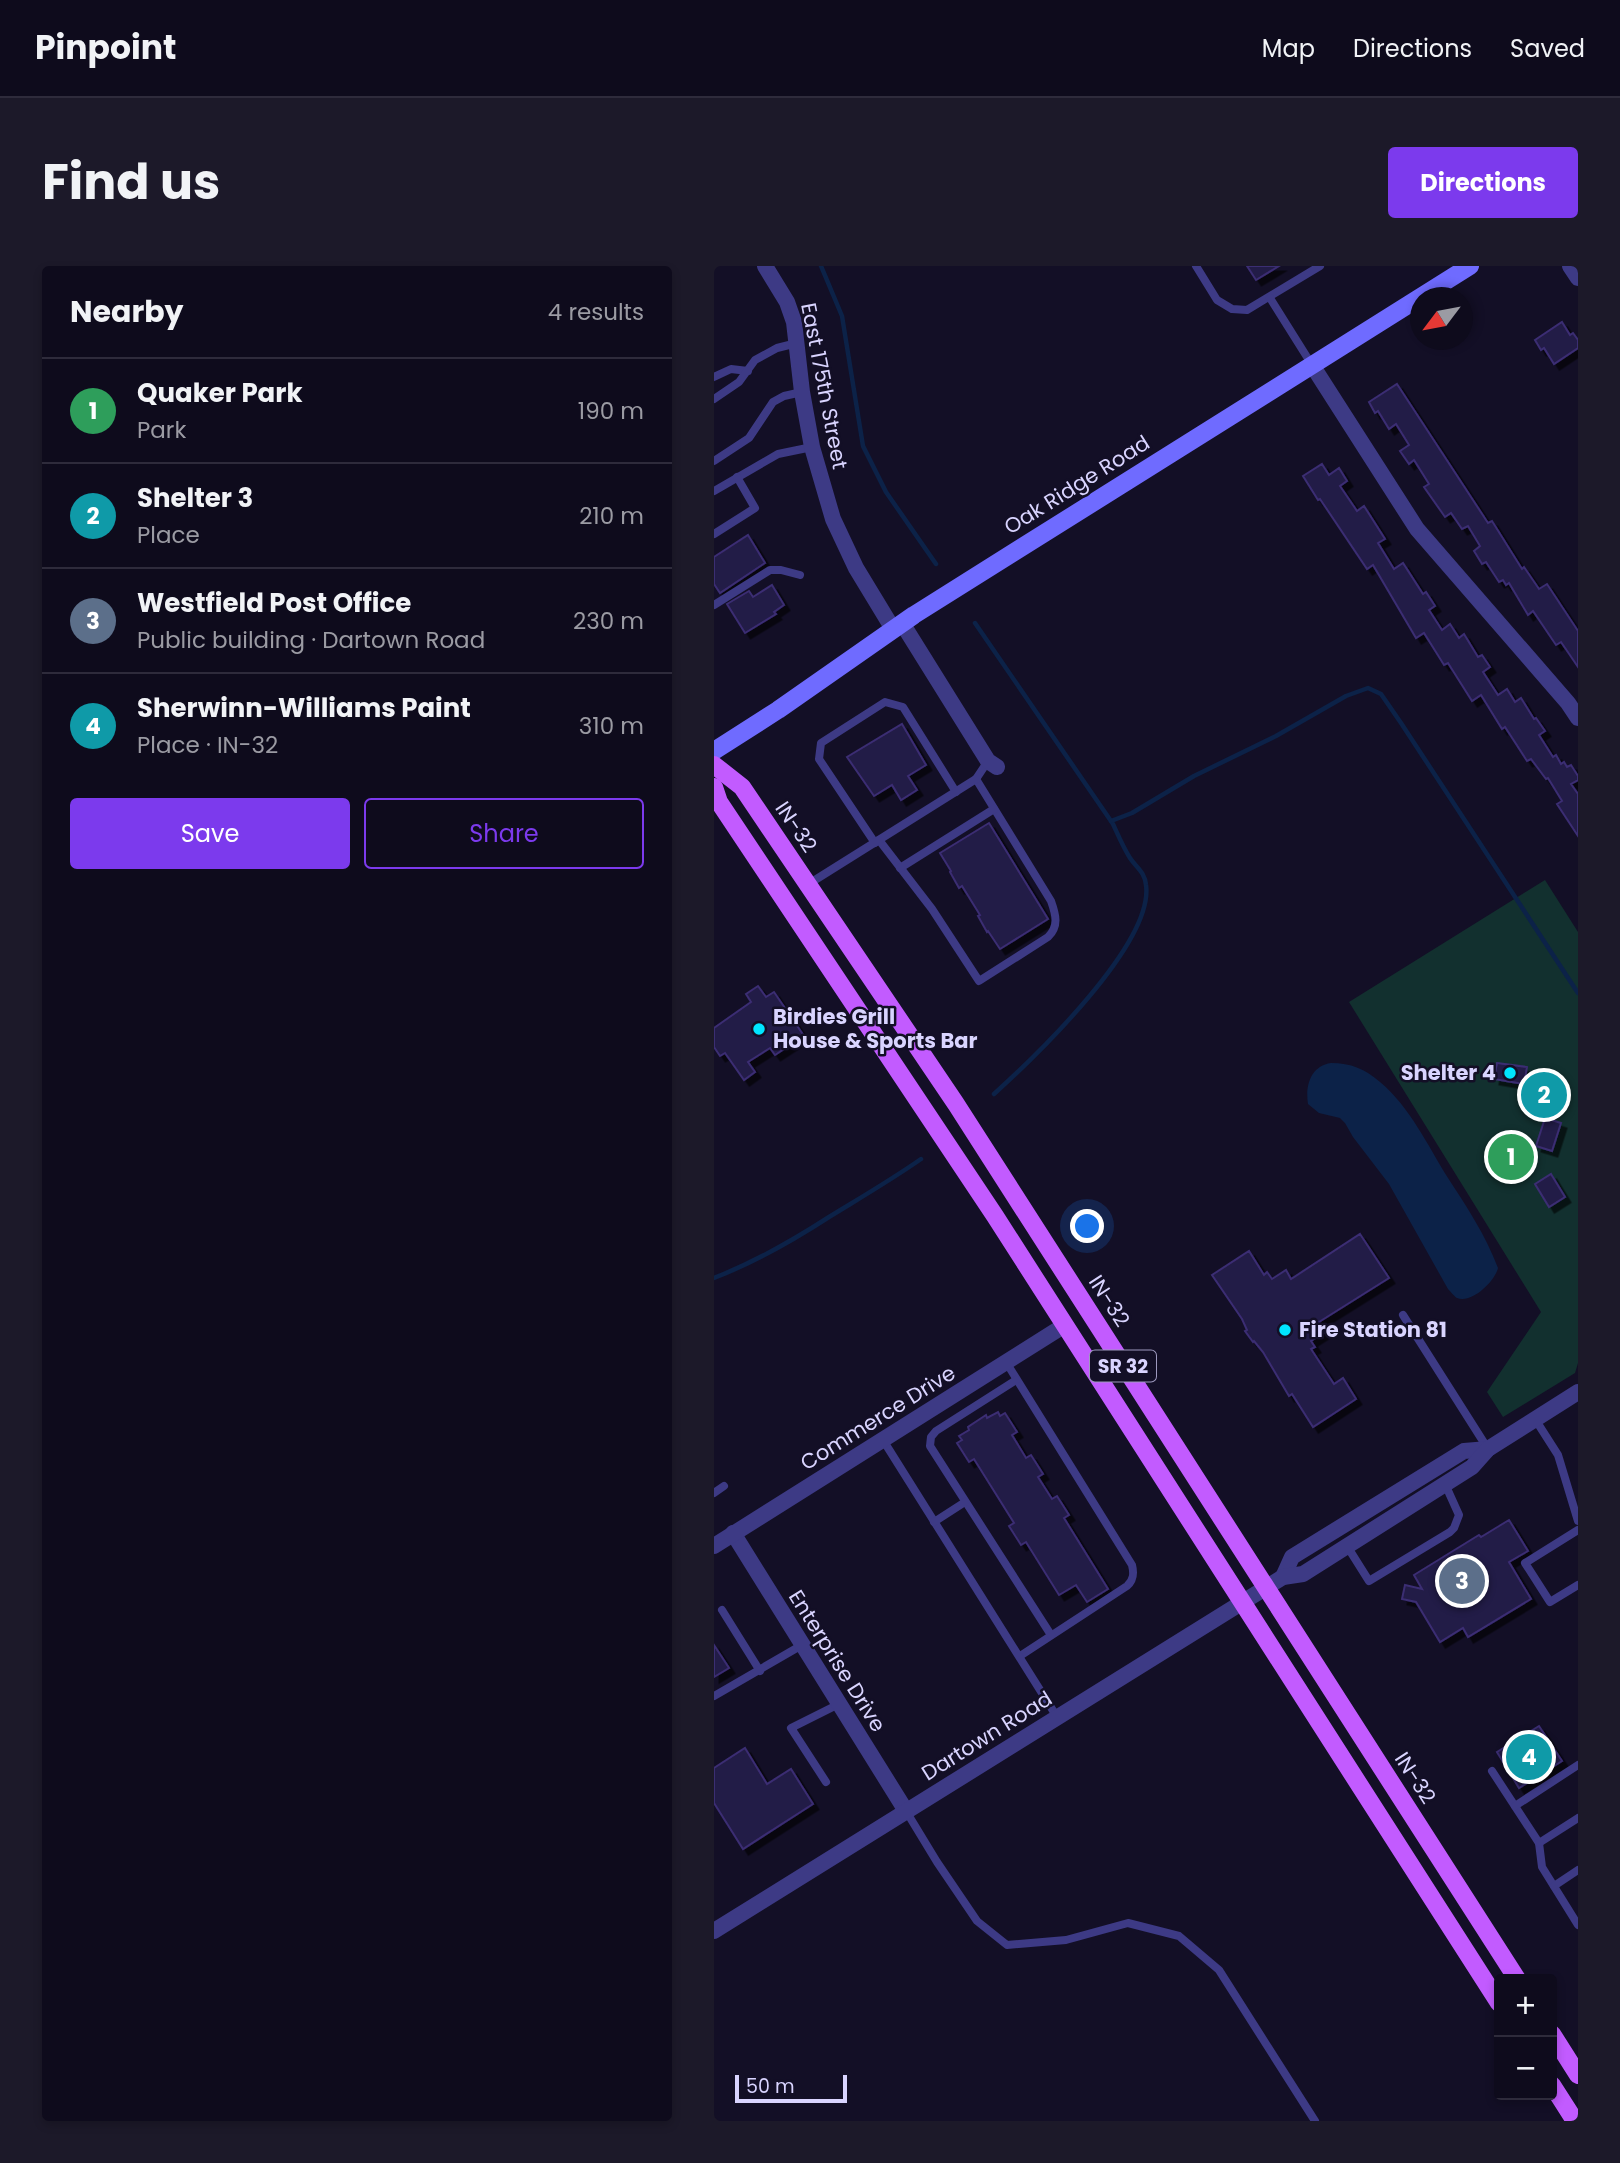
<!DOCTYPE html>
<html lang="en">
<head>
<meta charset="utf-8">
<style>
	body { margin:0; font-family:Poppins,sans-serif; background:#1c1929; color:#f1f3f6 }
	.controls { position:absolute; right:21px; bottom:21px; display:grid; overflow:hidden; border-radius:7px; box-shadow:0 4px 10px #0003 }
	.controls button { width:63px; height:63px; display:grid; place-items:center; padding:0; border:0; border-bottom:2px solid #2e2b3b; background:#0e0b1c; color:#f1f3f6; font:35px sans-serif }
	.compass { position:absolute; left:696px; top:21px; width:63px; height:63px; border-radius:50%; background:#0e0b1c; box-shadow:0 4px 10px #0003; rotate:238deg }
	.scale { position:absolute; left:21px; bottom:18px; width:112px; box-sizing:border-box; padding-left:7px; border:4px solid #d9d4ff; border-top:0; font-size:19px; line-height:24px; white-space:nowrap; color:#d9d4ff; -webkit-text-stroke:5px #130f26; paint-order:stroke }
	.you { position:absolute; left:374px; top:961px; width:24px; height:24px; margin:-18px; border:5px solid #fff; border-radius:50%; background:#1a73e8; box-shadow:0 0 0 10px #1a73e833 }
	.badge { display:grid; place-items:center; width:46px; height:46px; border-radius:50%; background:#7c3aed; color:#fff; font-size:23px; font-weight:700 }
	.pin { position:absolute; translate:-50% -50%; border:4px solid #fff; box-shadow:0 2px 7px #0006 }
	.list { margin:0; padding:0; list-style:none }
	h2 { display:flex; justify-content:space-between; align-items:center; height:91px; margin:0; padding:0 28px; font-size:30px }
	h2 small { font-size:23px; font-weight:400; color:#9b9ba3 }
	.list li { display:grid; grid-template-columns:46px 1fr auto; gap:21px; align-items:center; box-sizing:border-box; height:105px; padding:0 28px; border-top:2px solid #2e2b3b }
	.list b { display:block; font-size:26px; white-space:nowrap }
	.list p { margin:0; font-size:23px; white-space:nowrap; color:#9b9ba3 }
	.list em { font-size:23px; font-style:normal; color:#9b9ba3 }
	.actions { display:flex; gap:14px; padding:21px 28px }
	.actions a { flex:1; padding:16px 0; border:2px solid #7c3aed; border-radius:7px; text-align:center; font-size:24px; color:#7c3aed }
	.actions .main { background:#7c3aed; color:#fff }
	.map { position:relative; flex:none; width:864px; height:1855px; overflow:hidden; border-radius:7px }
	header { display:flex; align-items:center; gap:42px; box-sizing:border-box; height:98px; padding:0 35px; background:#0e0b1c; border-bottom:2px solid #2e2b3b }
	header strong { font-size:33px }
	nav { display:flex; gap:38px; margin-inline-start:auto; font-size:24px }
	.intro { display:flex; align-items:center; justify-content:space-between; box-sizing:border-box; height:168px; padding:0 42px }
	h1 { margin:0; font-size:49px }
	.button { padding:18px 32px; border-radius:7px; background:#7c3aed; color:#fff; font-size:24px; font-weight:700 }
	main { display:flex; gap:42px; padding:0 42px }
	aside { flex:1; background:#0e0b1c; border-radius:7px; box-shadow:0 4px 10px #0003 }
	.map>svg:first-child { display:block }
	.green { fill:#12302f }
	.water { fill:#0c2248 }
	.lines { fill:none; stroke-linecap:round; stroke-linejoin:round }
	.stream { stroke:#0c2248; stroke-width:4.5 }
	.building { fill:#241b47; stroke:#3b2d73; stroke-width:2; filter:url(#shadow) }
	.lane { stroke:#3d3a85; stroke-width:8 }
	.street { stroke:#3d3a85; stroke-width:16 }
	.secondary { stroke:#6f6bff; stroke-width:18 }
	.primary { stroke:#c25bff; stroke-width:18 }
	.poi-dot { fill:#00e5ff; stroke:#130f26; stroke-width:2.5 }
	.labels { text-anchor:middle; stroke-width:5; stroke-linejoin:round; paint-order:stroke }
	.shield { fill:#130f26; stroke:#9e99be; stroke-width:2 }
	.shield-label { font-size:19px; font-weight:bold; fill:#d9d4ff }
	.street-label { font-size:21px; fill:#d9d4ff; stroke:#130f26 }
	.poi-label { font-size:21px; font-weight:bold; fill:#d9d4ff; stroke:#130f26; text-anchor:start }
</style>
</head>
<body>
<header>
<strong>Pinpoint</strong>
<nav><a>Map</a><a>Directions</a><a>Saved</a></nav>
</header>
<div class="intro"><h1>Find us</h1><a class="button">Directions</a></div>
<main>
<aside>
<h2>Nearby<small>4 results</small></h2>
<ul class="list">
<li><span class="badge" style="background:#2e9e5b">1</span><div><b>Quaker Park</b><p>Park</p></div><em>190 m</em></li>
<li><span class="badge" style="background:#0f9aa8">2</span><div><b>Shelter 3</b><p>Place</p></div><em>210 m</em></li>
<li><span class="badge" style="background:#5c6f8a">3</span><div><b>Westfield Post Office</b><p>Public building · Dartown Road</p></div><em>230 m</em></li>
<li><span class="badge" style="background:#0f9aa8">4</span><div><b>Sherwinn-Williams Paint</b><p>Place · IN-32</p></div><em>310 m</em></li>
</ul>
<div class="actions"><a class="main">Save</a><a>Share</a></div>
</aside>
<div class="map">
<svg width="864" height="1855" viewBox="0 0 864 1855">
	<defs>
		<filter id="shadow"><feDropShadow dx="5.5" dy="5.5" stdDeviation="0" flood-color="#0009"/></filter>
	</defs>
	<rect width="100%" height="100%" fill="#130f26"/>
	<!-- green -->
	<path class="green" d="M831,614L864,666V1097L861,1107L789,1151L773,1126L827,1046L635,736Z"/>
	<!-- water -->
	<path class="water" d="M617,797C637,797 651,803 666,816C696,841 714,880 734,912C753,941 772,970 784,1002C781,1015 758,1038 743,1032C741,1031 736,1025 734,1023L675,918L639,871L631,857L626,852L605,847L594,838C591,819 597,800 617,797Z"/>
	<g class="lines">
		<!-- stream -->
		<g class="stream">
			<path d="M107,0L128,50L149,180L172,226L222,298"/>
			<path d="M261,357L399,558C404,569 409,581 416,592C422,601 431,606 432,619C440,677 322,790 280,828"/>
			<path d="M397,555L418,547L480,510L562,470L632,430L654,422L667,428L687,457L864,727"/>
			<path d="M0,1012C41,996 78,975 115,951C146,932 177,914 207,893"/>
		</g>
	</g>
	<!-- building -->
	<g class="building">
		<path d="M533,0H565L542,14Z"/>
		<path d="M848,56L856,69L859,67L864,74V82L840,98L830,82L827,84L821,74Z"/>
		<path d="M683,118L774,257L778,255L808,303L810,301L825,323L833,318L864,365V401L847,376L842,379L819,345L814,349L795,317L792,319L789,314L785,316L772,296L768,298L760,285L766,280L754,260L748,263L737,247L731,251L710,221L715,218L700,194L695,198L686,185L695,179L682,158L675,163L664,145L661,147L655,136Z"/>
		<path d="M608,198L615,209L625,202L633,215L626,220L643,245L650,240L671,273L664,277L680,303L689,297L709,328L712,326L721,340L715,344L728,364L736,358L745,372L750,368L764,391L768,389L776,401L769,406L784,429L793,423L801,436L807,432L820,453L822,452L831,465L825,469L839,491L842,489L847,498L850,496L853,501L857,499L864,510V514L857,518L864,528V570L843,538L848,535L834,512L832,513L817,493L813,495L791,461L788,463L767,429L758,435L734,397L730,399L710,367L702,372L659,299L653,303L606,233L604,234L589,210Z"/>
		<path d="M34,269L51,297L6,327L0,318V291Z"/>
		<path d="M58,319L70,339L60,346L62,348L31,367L13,338L35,325L39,331Z"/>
		<path d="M188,458L212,499L194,510L203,524L187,534L178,519L160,530L133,491Z"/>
		<path d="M275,557L334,653L286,683L274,665L273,666L264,650L266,649L248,620L245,622L236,606L237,605L226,587Z"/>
		<path d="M44,720L52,731L60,726L90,770L61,789L56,782L34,796L41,806L30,814L11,787L6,790L0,781V762L37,736L32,728Z"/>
		<path d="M783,797L813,801L810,818L780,813Z"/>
		<path d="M829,812L844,837L830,846L815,821Z"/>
		<path d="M831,852L847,857L838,885L822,880Z"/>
		<path d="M837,908L851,931L835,941L821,918Z"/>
		<path d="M646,968L675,1012L605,1056L611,1066L597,1075L601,1081L597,1083L620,1118L629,1112L642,1133L599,1161L578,1128L575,1130L549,1086L540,1075L539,1076L531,1065L533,1064L528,1053L498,1009L535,985L550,1009L553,1006L558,1013L572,1004L577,1013Z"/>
		<path d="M284,1146L286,1150L291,1147L303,1166L298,1169L312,1192L317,1189L329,1208L324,1211L338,1233L343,1230L355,1249L350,1252L394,1323L373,1336L362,1319L345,1329L312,1276L307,1279L295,1260L300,1257L260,1193L255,1196L243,1177L248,1174L245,1170L255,1164L254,1161L272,1149L273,1152Z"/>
		<path d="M795,1254L814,1285L795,1296L817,1333L754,1371L749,1362L726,1376L702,1336L688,1333L691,1319L708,1323L700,1309L765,1269L767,1271Z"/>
		<path d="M0,1379L15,1402L0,1411Z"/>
		<path d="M825,1460L848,1495L805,1522L783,1486Z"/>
		<path d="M31,1482L53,1518L77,1503L99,1538L29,1583L0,1537V1502Z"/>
	</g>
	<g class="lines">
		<!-- lane -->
		<g class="lane">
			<path d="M482,0L503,34L518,43L533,44L606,0"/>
			<path d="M556,32L598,99"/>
			<path d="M0,111L17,103L34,105"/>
			<path d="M0,133L25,116L41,94L63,82L83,77"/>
			<path d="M0,195L35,172L59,136L70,130L88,126"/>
			<path d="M0,225L64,188L98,181"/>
			<path d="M0,268L41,242L23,211"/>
			<path d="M0,339L56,304H67L86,309"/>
			<path d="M165,574L218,643L265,715L334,671C345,660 342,649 337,635L262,513"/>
			<path d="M161,577L105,493L107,477L171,436L189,441L242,526"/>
			<path d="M186,602L280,543"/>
			<path d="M93,619L262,513L274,495"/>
			<path d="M689,1049L774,1183"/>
			<path d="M292,1096L418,1299C420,1307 420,1314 413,1320L306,1390"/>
			<path d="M302,1114L222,1165L217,1171L216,1180L337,1369"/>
			<path d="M821,1153L844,1189L864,1255"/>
			<path d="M169,1174L343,1451"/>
			<path d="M0,1227L10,1220"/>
			<path d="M220,1256L251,1236"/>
			<path d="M864,1264L811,1297L836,1336L864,1319"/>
			<path d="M633,1280L655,1315L736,1266L740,1262L745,1249L731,1218"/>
			<path d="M8,1344L46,1405"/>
			<path d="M0,1430L88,1379"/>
			<path d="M778,1505L825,1577L828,1601L864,1659"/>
			<path d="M112,1516L77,1462L125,1438"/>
			<path d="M801,1540L864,1499"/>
			<path d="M192,1545L223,1596L263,1655L293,1679L352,1674L414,1657L465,1670L505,1704L601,1855"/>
			<path d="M825,1577L864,1552"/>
			<path d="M840,1620L864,1604"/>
		</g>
		<!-- street -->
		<g class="street">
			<path d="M51,0L73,36L80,56L88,126L98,181L119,253L142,302L179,363"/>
			<path d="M856,0L864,12"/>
			<path d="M598,99L703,263L854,437L864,452"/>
			<path d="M188,357L274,495L283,501"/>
			<path d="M19,1267L192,1545"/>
			<path d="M0,1280L351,1059"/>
			<path d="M569,1311L578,1291L750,1185L774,1183"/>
			<path d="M0,1665L569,1311L589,1308L758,1201L774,1183L864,1126"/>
		</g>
		<!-- secondary -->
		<path class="secondary" d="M0,485L64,444L200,349L756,0"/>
		<!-- primary -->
		<g class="primary">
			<path d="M0,499L28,521L242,838L803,1713"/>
			<path d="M0,521L5,536L281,950L785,1737"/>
			<path d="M838,1768L864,1809"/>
			<path d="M838,1819L861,1855"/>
		</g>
	</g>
	<!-- markers -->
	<g class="poi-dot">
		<circle cx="45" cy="763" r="7"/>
		<circle cx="796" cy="807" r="7"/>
		<circle cx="571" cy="1064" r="7"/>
	</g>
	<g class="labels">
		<!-- shield labels -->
		<rect class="shield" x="376" y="1084.5" width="66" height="31" rx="5"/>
		<g class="shield-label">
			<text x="409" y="1107">SR 32</text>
		</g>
		<!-- street labels -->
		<g class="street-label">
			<text transform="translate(110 120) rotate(79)" y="7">East 175th Street</text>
			<text transform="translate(363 219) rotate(-32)" y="7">Oak Ridge Road</text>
			<text transform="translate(82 561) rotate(56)" y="7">IN-32</text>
			<text transform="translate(395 1035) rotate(57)" y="7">IN-32</text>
			<text transform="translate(164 1152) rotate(-32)" y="7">Commerce Drive</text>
			<text transform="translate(123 1395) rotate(58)" y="7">Enterprise Drive</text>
			<text transform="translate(273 1470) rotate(-32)" y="7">Dartown Road</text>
			<text transform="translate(701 1512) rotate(57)" y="7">IN-32</text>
		</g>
		<!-- poi labels -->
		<g class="poi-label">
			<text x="59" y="758">Birdies Grill<tspan x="59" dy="24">House &amp; Sports Bar</tspan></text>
			<text x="782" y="814" text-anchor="end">Shelter 4</text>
			<text x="585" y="1071">Fire Station 81</text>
		</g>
	</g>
</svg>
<div class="controls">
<button>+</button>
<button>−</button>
</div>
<svg class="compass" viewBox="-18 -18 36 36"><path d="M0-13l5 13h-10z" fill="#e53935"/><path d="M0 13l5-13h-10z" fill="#9b9ba3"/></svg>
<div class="scale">50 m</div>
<div class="you"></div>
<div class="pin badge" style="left:797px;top:891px;background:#2e9e5b">1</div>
<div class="pin badge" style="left:830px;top:829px;background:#0f9aa8">2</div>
<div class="pin badge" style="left:748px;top:1315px;background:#5c6f8a">3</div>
<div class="pin badge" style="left:815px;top:1491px;background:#0f9aa8">4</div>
</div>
</main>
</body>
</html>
